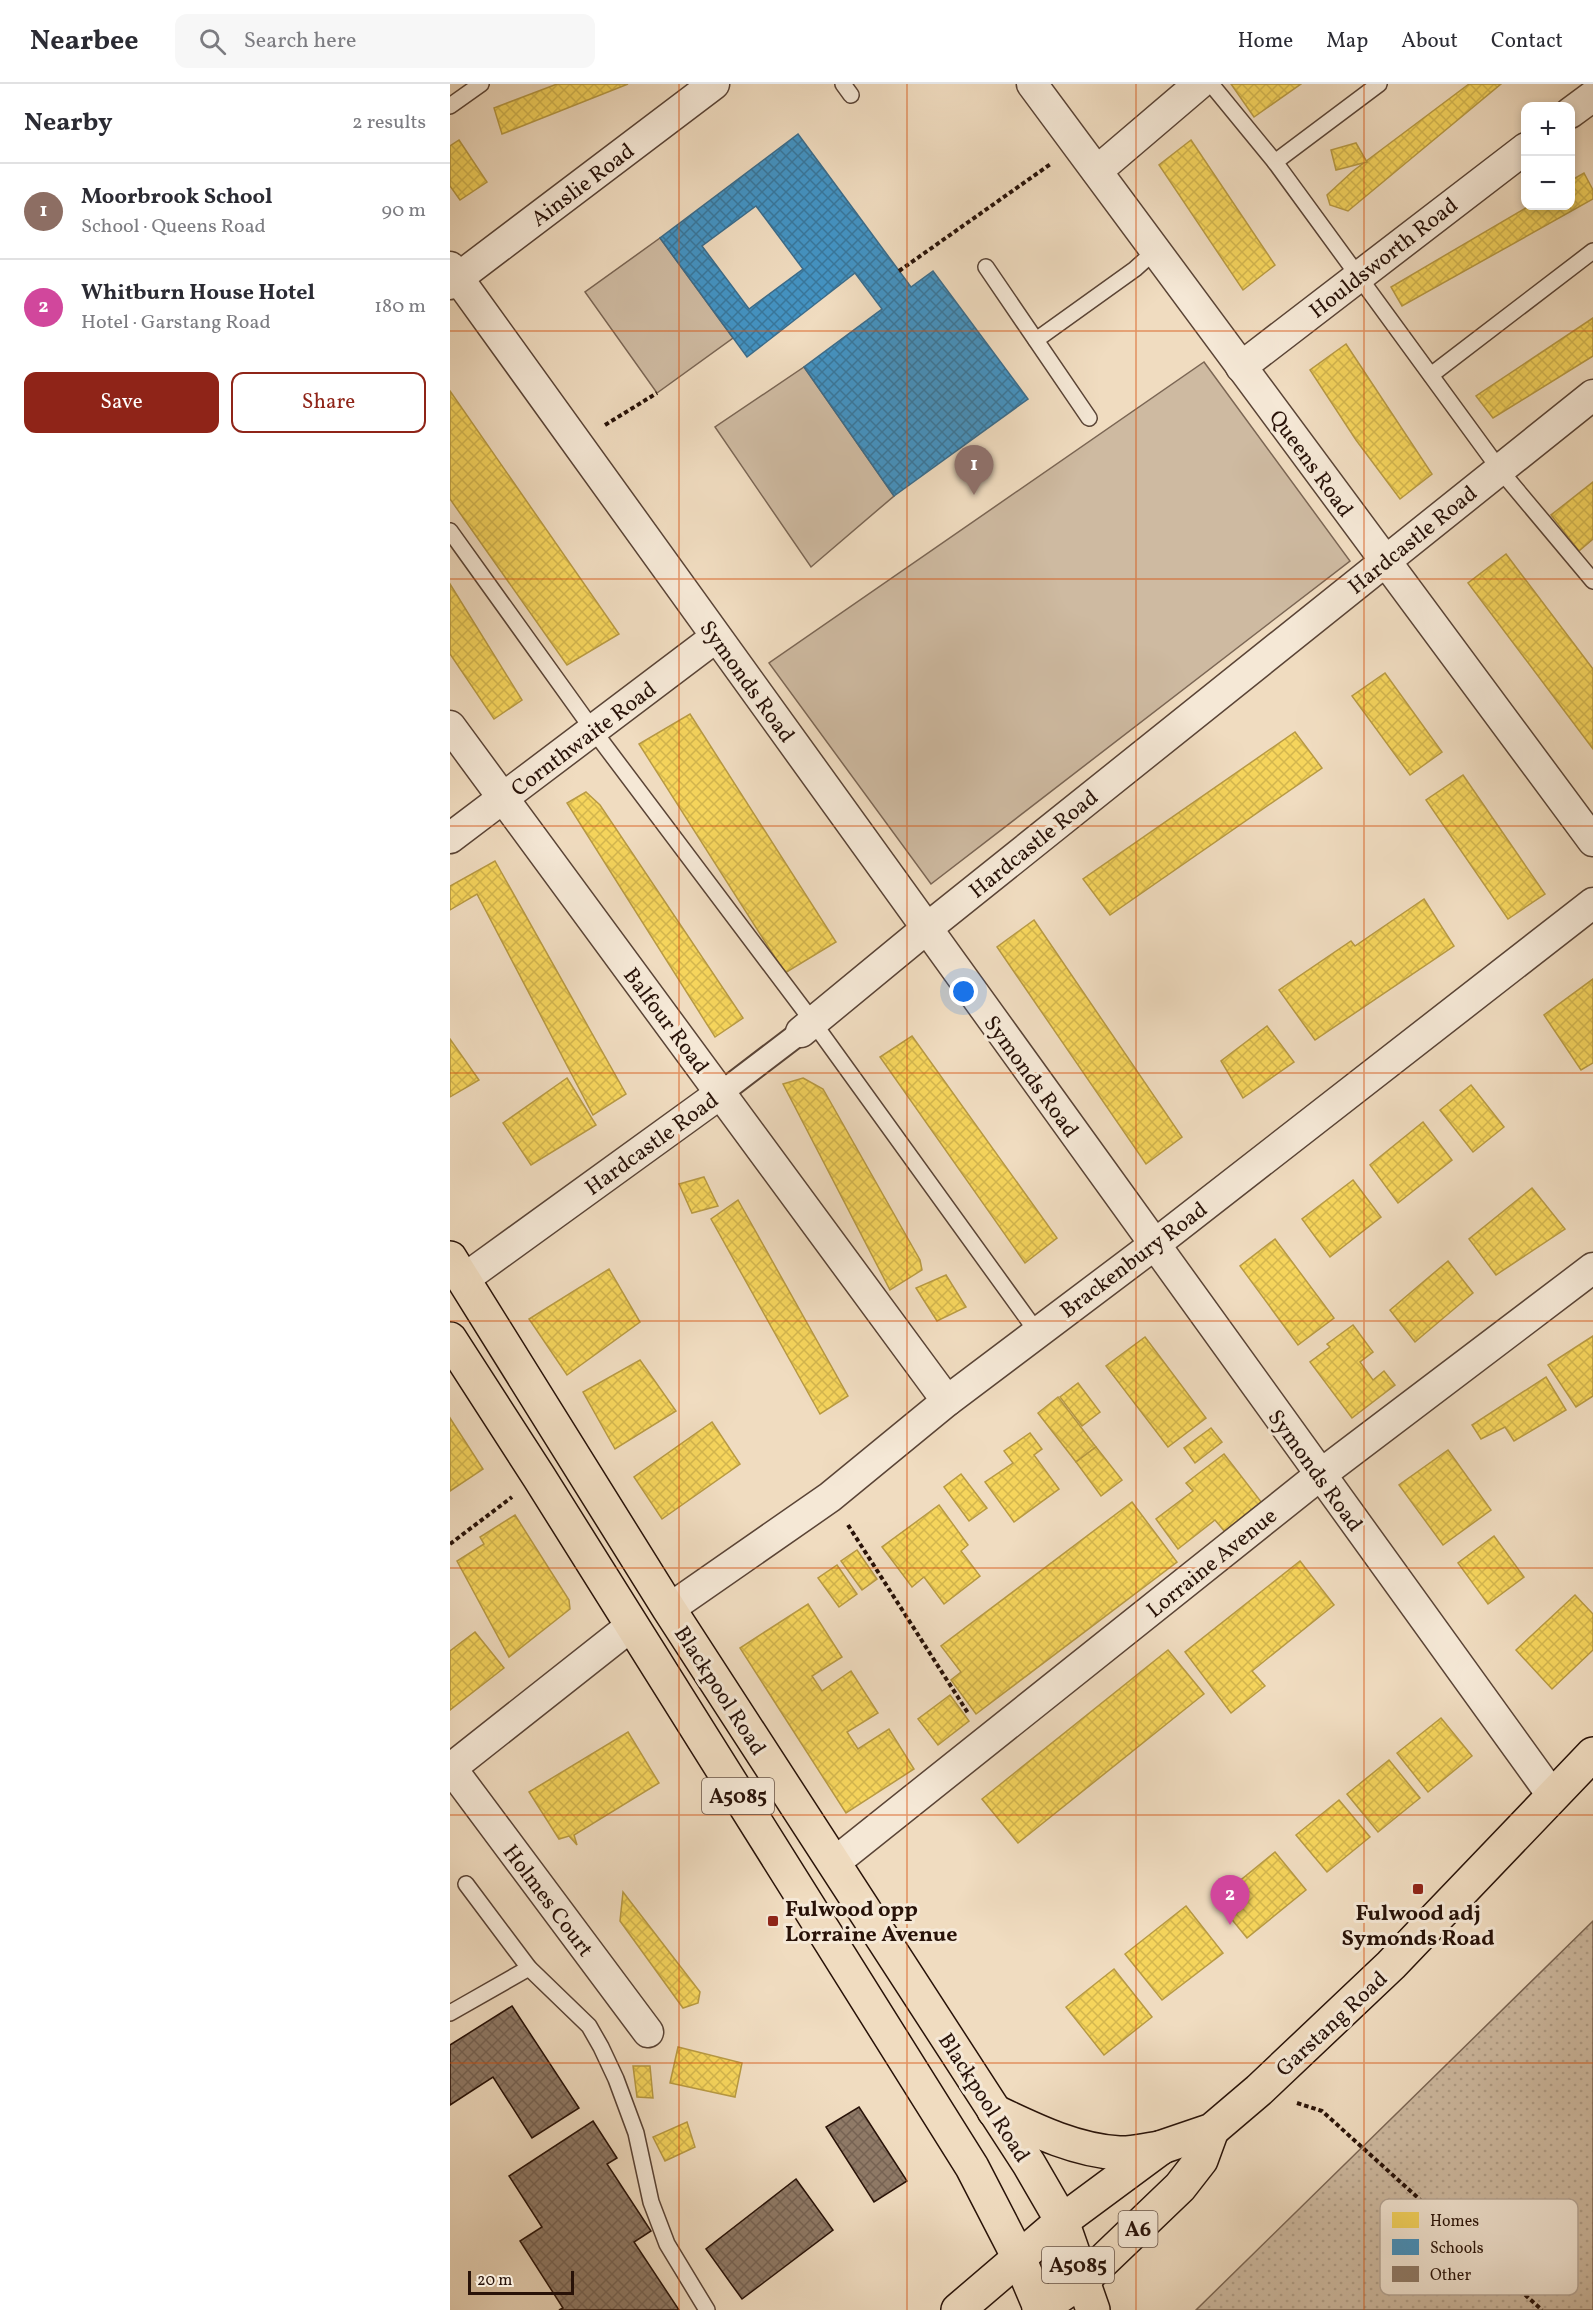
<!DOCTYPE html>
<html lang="en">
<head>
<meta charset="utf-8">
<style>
	body { margin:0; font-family:Vollkorn,serif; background:#f7f7f7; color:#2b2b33 }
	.controls { position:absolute; right:18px; top:18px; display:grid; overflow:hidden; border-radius:12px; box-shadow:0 3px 9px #0003 }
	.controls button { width:54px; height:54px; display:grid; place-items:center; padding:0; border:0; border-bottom:2px solid #e1e1e2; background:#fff; color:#2b2b33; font:30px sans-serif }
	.scale { position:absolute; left:18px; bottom:15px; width:106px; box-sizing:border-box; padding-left:6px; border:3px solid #281208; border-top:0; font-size:16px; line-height:21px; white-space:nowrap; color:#281208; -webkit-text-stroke:4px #f5e8d6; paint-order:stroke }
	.you { position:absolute; left:514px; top:908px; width:21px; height:21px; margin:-15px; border:4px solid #fff; border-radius:50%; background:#1a73e8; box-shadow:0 0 0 9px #1a73e833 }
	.badge { display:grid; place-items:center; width:39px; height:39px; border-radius:50%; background:#8f2418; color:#fff; font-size:20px; font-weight:700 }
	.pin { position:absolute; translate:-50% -50px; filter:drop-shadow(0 2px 3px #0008) }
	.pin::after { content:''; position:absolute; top:32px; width:21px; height:18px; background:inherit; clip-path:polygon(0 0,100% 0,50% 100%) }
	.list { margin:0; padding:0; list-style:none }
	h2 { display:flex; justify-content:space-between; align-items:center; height:78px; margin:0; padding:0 24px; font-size:26px }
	h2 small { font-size:20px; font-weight:400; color:#7c7c81 }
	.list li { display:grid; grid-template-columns:39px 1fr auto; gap:18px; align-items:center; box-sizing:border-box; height:96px; padding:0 24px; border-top:2px solid #e1e1e2 }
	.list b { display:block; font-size:22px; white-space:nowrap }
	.list p { margin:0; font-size:20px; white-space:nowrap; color:#7c7c81 }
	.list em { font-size:20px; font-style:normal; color:#7c7c81 }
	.actions { display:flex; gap:12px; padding:18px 24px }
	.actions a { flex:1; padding:14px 0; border:2px solid #8f2418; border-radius:12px; text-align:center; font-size:21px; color:#8f2418 }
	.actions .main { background:#8f2418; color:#fff }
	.icon { flex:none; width:33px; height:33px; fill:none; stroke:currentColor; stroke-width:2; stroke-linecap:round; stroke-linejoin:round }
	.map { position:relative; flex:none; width:1143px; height:2226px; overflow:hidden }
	header { display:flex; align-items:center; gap:36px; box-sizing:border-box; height:84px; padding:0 30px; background:#fff; border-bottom:2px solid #e1e1e2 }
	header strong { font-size:28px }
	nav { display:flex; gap:33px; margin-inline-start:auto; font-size:21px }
	.search { width:420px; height:54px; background:#f7f7f7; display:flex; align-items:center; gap:15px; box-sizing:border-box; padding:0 21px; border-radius:12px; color:#7c7c81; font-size:22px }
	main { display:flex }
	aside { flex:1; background:#fff }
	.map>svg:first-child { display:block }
	.park { fill:#cebaa1; stroke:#7b6654; stroke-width:1.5 }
	.garden { fill:url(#garden-dots); stroke:#7b6654; stroke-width:1.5 }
	.homes { fill:url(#homes-cross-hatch); stroke:#b89a43; stroke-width:1.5 }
	.schools { fill:url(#schools-cross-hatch); stroke:#3b6c8b; stroke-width:1.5; fill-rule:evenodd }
	.building { fill:url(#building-cross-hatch); stroke:#281208; stroke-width:1.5 }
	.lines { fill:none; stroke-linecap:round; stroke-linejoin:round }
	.service-casing { stroke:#5a4436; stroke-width:18 }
	.pedestrian-casing { stroke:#5a4436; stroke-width:26 }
	.minor-casing { stroke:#5a4436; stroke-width:33 }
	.trunk-casing { stroke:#281208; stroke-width:36 }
	.path { stroke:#281208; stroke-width:4; stroke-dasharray:4.5 3; stroke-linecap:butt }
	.service { stroke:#f5e8d6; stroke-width:15 }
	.pedestrian { stroke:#f5e8d6; stroke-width:22 }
	.minor { stroke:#f5e8d6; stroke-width:30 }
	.trunk { stroke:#f0dcc0; stroke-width:33 }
	.grid { fill:none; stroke:#d5520c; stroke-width:1.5; stroke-opacity:0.55 }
	.poi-dot { fill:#8f2418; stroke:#f5e8d6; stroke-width:2 }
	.labels { text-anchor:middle; stroke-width:6; stroke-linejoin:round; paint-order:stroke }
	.shield { fill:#f5e8d6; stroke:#665246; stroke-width:1.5 }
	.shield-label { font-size:21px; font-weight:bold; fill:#281208 }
	.street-label { font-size:22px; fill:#281208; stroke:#f5e8d6 }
	.poi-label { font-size:22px; font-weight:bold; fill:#281208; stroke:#f5e8d6; text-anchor:start }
	.key { fill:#f5e8d6; stroke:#b8a898; stroke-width:1.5 }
	.key-label { font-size:16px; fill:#281208 }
</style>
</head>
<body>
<header>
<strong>Nearbee</strong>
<div class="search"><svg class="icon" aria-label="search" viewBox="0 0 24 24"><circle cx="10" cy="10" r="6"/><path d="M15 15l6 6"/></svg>Search here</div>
<nav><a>Home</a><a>Map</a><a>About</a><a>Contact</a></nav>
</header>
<main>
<aside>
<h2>Nearby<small>2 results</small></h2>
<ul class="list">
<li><span class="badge" style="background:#8d6e63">1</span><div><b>Moorbrook School</b><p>School · Queens Road</p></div><em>90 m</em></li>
<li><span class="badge" style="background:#d1479c">2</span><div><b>Whitburn House Hotel</b><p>Hotel · Garstang Road</p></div><em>180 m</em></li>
</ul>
<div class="actions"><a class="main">Save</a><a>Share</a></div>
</aside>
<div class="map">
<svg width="1143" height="2226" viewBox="0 0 1143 2226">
	<defs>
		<pattern id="garden-dots" width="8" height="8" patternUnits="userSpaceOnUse" patternTransform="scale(1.5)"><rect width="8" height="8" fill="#cebaa1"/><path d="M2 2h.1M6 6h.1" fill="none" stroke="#b19f89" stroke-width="1.8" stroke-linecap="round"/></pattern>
		<pattern id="homes-cross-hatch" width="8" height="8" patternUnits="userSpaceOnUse" patternTransform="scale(1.5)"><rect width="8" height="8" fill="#f6d55c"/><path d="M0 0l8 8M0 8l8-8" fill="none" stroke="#d3b64e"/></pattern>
		<pattern id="schools-cross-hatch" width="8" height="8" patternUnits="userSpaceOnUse" patternTransform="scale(1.5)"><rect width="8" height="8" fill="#4393c3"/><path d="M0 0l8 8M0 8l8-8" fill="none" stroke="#38779c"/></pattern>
		<pattern id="building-cross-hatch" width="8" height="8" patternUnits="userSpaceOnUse" patternTransform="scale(1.5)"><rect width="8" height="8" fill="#907b68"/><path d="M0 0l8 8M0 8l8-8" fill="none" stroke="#766354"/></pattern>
	</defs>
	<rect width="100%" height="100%" fill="#f0dcc0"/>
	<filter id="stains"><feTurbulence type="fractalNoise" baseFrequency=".00333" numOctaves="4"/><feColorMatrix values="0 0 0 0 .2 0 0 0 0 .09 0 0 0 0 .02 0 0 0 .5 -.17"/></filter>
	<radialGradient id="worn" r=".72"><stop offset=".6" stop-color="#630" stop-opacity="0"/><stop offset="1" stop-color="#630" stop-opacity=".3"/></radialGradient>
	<!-- park -->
	<g class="park">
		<path d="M210,154L283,254L207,309L135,208Z"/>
		<path d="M754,278L900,477L481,800L319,579Z"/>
		<path d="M354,283L444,412L361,483L265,343Z"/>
	</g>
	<!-- garden -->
	<path class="garden" d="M1143,1837V2226H746Z"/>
	<!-- homes -->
	<g class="homes">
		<path d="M107,0H178L52,50L44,24Z"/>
		<path d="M781,0H851L804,33Z"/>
		<path d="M1019,0H1051L898,127L880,121L877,111L903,87Z"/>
		<path d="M9,56L37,98L10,116L0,102V62Z"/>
		<path d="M741,56L825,181L793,206L709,81Z"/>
		<path d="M906,59L917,78L886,86L881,66Z"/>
		<path d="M1134,89L1143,106V115L952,222L941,203L1079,122H1120V97Z"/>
		<path d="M1143,234V272L1043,334L1026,312Z"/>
		<path d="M896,260L982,390L950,415L906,356L860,286Z"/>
		<path d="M0,307L169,550L117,581L0,415Z"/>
		<path d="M1143,398V455L1129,467L1101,431Z"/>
		<path d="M1056,470L1143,585V665L1018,499Z"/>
		<path d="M0,500L72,616L44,635L0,570Z"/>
		<path d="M935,589L992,668L960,691L902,612Z"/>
		<path d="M240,630L386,858L335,889L189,660Z"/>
		<path d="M845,648L872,684L660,831L633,795Z"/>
		<path d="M1013,691L1095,810L1058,835L976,716Z"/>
		<path d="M136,708L150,721L293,934L265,953L117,719Z"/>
		<path d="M45,777L176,1010L143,1031L27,810L0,826V802Z"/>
		<path d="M974,815L1004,862L865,956L829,906L901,857L905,862Z"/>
		<path d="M584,836L732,1053L696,1080L547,863Z"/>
		<path d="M1143,895V979L1131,986L1094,931Z"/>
		<path d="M817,942L844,978L793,1014L771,977Z"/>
		<path d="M462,952L607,1154L575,1179L430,973Z"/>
		<path d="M0,955L29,996L0,1013Z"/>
		<path d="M117,994L146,1041L81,1081L53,1039Z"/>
		<path d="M353,994L373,1005L470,1176L472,1186L440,1206L333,1000Z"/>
		<path d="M1021,1001L1054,1043L1023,1068L990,1026Z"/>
		<path d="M973,1038L1002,1076L948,1119L920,1081Z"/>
		<path d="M254,1093L268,1122L242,1129L229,1100Z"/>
		<path d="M903,1096L931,1133L880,1173L852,1135Z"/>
		<path d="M1082,1104L1115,1145L1046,1191L1019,1155Z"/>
		<path d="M288,1116L398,1312L370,1330L261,1135Z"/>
		<path d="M825,1155L884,1234L848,1261L790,1182Z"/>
		<path d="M998,1177L1023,1209L965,1258L940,1226Z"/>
		<path d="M159,1185L190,1238L117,1291L79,1235Z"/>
		<path d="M496,1191L516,1223L487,1237L466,1204Z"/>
		<path d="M903,1241L923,1268L910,1278L923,1296L934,1287L945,1301L902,1334L860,1278L880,1263L877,1260Z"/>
		<path d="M1143,1252V1312L1126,1323L1098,1281Z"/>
		<path d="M695,1253L756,1334L718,1363L656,1282Z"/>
		<path d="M190,1276L226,1327L165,1365L133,1308Z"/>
		<path d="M1096,1293L1116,1326L1064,1357L1055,1343L1031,1355L1022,1341Z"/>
		<path d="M628,1299L650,1328L632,1342L610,1313Z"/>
		<path d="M608,1313L646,1363L626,1378L588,1329Z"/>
		<path d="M0,1334L33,1385L0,1407Z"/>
		<path d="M262,1338L290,1380L212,1435L184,1393Z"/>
		<path d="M761,1344L772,1358L745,1379L734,1364Z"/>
		<path d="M580,1349L592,1365L584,1371L609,1405L564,1438L535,1398L563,1379L554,1367Z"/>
		<path d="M646,1363L672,1396L651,1412L626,1378Z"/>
		<path d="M998,1366L1041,1426L993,1461L949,1401Z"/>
		<path d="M774,1370L812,1419L775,1448L765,1436L728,1465L706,1435L743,1407L736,1399Z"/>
		<path d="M511,1390L537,1424L519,1437L494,1403Z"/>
		<path d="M682,1418L727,1478L526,1630L501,1596L511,1588L491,1562Z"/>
		<path d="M489,1421L518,1461L511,1467L530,1492L494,1520L474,1493L462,1503L432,1463Z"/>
		<path d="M65,1431L119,1516L120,1525L59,1573L7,1477L34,1460L30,1453Z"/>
		<path d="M1044,1452L1074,1493L1038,1520L1008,1479Z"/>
		<path d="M407,1466L427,1495L412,1506L391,1477Z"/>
		<path d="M850,1477L884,1521L802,1587L815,1602L781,1629L735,1568Z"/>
		<path d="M387,1481L407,1510L389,1523L368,1494Z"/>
		<path d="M1125,1511L1143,1530V1566L1102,1605L1066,1566Z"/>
		<path d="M358,1520L392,1573L362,1592L372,1607L401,1587L428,1629L397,1648L408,1665L439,1645L464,1685L396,1729L290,1564Z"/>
		<path d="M25,1548L54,1584L0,1626V1567Z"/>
		<path d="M718,1566L754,1610L568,1759L532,1715Z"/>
		<path d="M500,1611L519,1637L488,1661L468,1635Z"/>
		<path d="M991,1634L1022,1672L978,1708L947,1669Z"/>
		<path d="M178,1648L209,1699L124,1751L127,1761L119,1752L109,1755L79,1708Z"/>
		<path d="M939,1676L970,1714L928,1748L897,1710Z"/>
		<path d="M889,1716L920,1753L877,1788L846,1751Z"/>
		<path d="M825,1768L856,1806L797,1854L766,1816Z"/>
		<path d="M173,1808L250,1908L248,1919L233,1924L170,1837Z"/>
		<path d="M736,1822L773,1869L712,1916L675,1870Z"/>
		<path d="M664,1885L702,1933L654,1971L616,1923Z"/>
		<path d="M228,1963L292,1979L285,2013L220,1999Z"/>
		<path d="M183,1982H200L203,2014L187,2013Z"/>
		<path d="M237,2038L245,2063L215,2077L203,2053Z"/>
	</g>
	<!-- schools -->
	<path class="schools" d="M348,50L461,203L483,187L578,315L444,412L354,283L432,225L405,189L297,273L210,154ZM306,122L353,185L299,225L252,162Z"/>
	<!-- building -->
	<g class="building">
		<path d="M62,1922L129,2024L82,2054L43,1993L0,2021V1961Z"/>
		<path d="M409,2023L457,2097L424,2118L376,2043Z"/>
		<path d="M143,2037L167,2074L157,2080L201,2147L184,2158L229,2226H109L113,2224L70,2157L92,2143L59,2092Z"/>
		<path d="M346,2095L383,2146L292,2215L256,2165Z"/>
	</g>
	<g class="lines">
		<defs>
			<g id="service">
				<path d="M393,0L401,11"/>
				<path d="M761,0L825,78L1050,386L1143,497"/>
				<path d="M0,22L31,0"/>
				<path d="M825,78L929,0"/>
				<path d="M536,183L639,334"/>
				<path d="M586,256L685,185L705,167"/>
				<path d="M981,291L1143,167"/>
				<path d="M0,447L143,646L363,938L587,1248"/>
				<path d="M16,1800L79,1884L139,1942L151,1963L166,1995L186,2049L201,2118L217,2160L257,2226"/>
				<path d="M0,1929L79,1884"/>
			</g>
			<path id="pedestrian" d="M271,1009L351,948"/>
			<g id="minor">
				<path d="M582,0L1143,757"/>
				<path d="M1120,29L1143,12"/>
				<path d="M647,87L749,0"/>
				<path d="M0,183L1102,1711"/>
				<path d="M0,200L264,0"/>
				<path d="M791,283L1076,64"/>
				<path d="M0,642L497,1317"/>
				<path d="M0,754L266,553"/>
				<path d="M351,948L476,845L1143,311"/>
				<path d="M14,1195L271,1009"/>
				<path d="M219,1525L380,1413L497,1317L704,1161L1143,819"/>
				<path d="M1,1684L198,1948"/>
				<path d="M0,1685L181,1542"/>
				<path d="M384,1779L870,1391L1143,1184"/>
			</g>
			<g id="trunk">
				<path d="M0,1174L219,1525L579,2080L612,2137L643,2226"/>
				<path d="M0,1255L89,1393L522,2083L569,2174L591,2226"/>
				<path d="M544,2027C584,2046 624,2066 669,2069C682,2070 698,2065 711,2064"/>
				<path d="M508,2226L612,2137L712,2063L762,2046L809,2006L941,1881L1143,1670"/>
				<path d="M589,2226L633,2196L730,2103L751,2076L762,2046"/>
			</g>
		</defs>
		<!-- service casing -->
		<use href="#service" class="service-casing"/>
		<!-- pedestrian casing -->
		<use href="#pedestrian" class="pedestrian-casing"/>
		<!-- minor casing -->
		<use href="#minor" class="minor-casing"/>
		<!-- trunk casing -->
		<use href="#trunk" class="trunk-casing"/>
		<!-- path -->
		<g class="path">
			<path d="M449,187L602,79"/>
			<path d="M155,341L207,309"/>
			<path d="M398,1441L518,1629"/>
			<path d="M0,1460L62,1413"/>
			<path d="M847,2019L872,2027L1092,2226"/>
		</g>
		<!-- service -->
		<use href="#service" class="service"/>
		<!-- pedestrian -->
		<use href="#pedestrian" class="pedestrian"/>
		<!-- minor -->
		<use href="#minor" class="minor"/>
		<!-- trunk -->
		<use href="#trunk" class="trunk"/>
	</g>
	<!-- grid -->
	<path class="grid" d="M229,0V2226M457,0V2226M686,0V2226M914,0V2226M0,247H1143M0,495H1143M0,742H1143M0,989H1143M0,1237H1143M0,1484H1143M0,1731H1143M0,1979H1143"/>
	<!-- markers -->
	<g class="poi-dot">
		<rect x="962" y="1799" width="12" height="12" rx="3"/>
		<rect x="317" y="1831" width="12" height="12" rx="3"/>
	</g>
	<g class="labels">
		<!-- shield labels -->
		<g class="shield">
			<rect x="252" y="1694" width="72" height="36" rx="4.5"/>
			<rect x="668.5" y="2127" width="39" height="36" rx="4.5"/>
			<rect x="592" y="2163" width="72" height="36" rx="4.5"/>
		</g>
		<g class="shield-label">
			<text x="288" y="1719">A5085</text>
			<text x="688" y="2152">A6</text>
			<text x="628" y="2188">A5085</text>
		</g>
		<!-- street labels -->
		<g class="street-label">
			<text transform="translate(132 100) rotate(-37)" y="8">Ainslie Road</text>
			<text transform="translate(933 173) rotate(-38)" y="8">Houldsworth Road</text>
			<text transform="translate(862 379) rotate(54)" y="8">Queens Road</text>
			<text transform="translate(962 455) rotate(-39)" y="8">Hardcastle Road</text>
			<text transform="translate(298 597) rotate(54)" y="8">Symonds Road</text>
			<text transform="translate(133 654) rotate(-37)" y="8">Cornthwaite Road</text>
			<text transform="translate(583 759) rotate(-39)" y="8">Hardcastle Road</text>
			<text transform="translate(217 936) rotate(53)" y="8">Balfour Road</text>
			<text transform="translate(582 992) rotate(54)" y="8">Symonds Road</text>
			<text transform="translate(201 1059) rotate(-36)" y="8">Hardcastle Road</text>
			<text transform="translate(683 1175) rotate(-37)" y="8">Brackenbury Road</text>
			<text transform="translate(866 1386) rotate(54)" y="8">Symonds Road</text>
			<text transform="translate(761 1478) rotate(-39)" y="8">Lorraine Avenue</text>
			<text transform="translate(271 1606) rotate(57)" y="8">Blackpool Road</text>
			<text transform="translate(99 1816) rotate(53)" y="8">Holmes Court</text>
			<text transform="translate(881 1939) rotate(-43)" y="8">Garstang Road</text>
			<text transform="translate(535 2013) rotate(57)" y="8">Blackpool Road</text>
		</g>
		<!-- poi labels -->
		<g class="poi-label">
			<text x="335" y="1832">Fulwood opp<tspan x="335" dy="25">Lorraine Avenue</tspan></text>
			<text x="968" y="1836" text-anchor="middle">Fulwood adj<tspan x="968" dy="25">Symonds Road</tspan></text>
		</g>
	</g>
	<!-- legend -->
	<rect x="930" y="2115" width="198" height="96" rx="9" class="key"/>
	<rect x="942" y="2128" width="27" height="16" fill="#f6d55c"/>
	<rect x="942" y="2155" width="27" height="16" fill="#4393c3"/>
	<rect x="942" y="2182" width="27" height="16" fill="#907b68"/>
	<g class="key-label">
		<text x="980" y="2142">Homes</text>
		<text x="980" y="2169">Schools</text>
		<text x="980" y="2196">Other</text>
	</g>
	<rect width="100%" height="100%" filter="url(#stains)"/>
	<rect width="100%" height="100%" fill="url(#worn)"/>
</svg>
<div class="controls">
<button>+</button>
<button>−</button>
</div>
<div class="scale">20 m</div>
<div class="you"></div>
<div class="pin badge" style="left:524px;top:411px;background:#8d6e63">1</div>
<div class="pin badge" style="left:780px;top:1841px;background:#d1479c">2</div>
</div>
</main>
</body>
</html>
